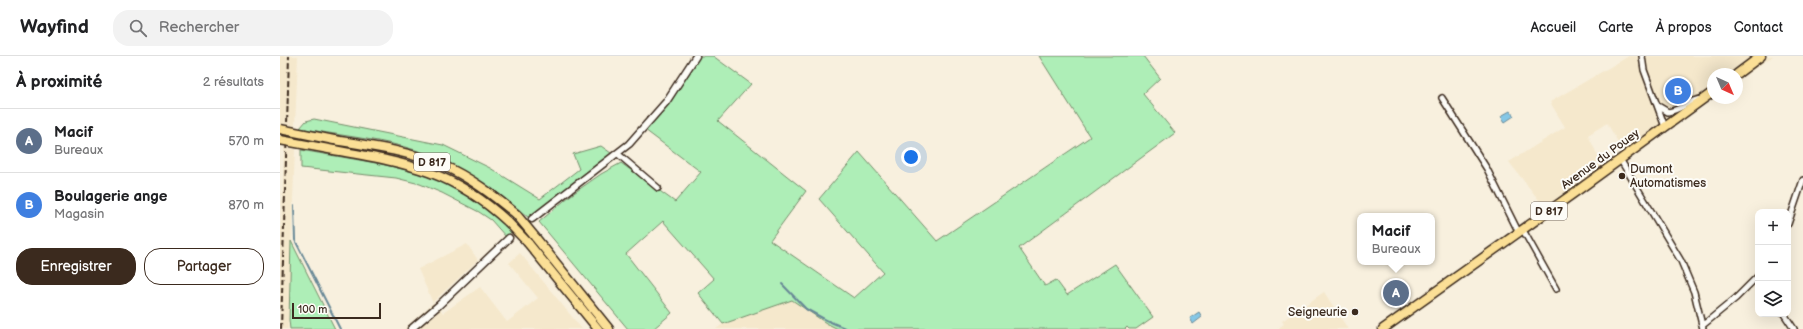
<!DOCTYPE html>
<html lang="fr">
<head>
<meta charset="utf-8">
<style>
	body { margin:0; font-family:"Balsamiq Sans",sans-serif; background:#f2f2f2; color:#202124 }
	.controls { position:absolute; right:12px; bottom:12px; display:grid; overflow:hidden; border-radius:8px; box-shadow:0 4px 16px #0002 }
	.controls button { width:36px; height:36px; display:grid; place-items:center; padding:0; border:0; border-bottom:1px solid #e0e0e0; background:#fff; color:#202124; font:20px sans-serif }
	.compass { position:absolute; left:1427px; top:12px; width:36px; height:36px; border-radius:50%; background:#fff; box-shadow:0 4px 16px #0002; rotate:136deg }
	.scale { position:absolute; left:12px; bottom:10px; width:89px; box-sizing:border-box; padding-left:4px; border:2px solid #3b2a1e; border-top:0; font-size:11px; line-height:14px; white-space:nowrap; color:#3b2a1e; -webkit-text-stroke:3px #fdfcf7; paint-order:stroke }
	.you { position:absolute; left:631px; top:101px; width:14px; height:14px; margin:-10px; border:3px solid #fff; border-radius:50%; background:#1a73e8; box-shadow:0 0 0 6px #1a73e833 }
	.badge { display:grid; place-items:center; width:26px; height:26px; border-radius:50%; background:#3b2a1e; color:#fff; font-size:13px; font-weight:700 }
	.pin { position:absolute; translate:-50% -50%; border:2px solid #fff; box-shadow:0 1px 4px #0006 }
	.popup { position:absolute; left:1077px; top:157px; width:78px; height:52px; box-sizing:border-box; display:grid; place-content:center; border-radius:8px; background:#fff; filter:drop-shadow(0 1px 3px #0005); font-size:13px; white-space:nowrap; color:#757577 }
	.popup b { font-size:15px; color:#202124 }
	.popup::after { content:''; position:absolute; left:50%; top:100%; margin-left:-8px; border:8px solid transparent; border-top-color:#fff }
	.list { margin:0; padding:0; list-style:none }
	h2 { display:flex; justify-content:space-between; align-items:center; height:52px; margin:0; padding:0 16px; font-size:17px }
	h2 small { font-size:13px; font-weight:400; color:#757577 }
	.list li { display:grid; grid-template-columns:26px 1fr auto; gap:12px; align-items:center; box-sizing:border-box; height:64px; padding:0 16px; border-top:1px solid #e0e0e0 }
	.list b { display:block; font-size:15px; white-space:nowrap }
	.list p { margin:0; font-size:13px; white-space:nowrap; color:#757577 }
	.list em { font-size:13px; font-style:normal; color:#757577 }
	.actions { display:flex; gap:8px; padding:12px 16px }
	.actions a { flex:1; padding:9px 0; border:1px solid #3b2a1e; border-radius:16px; text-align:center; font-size:14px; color:#3b2a1e }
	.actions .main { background:#3b2a1e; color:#fff }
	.icon { flex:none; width:22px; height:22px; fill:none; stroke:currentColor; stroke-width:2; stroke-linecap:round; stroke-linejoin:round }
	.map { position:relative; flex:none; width:1523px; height:273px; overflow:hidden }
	header { display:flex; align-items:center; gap:24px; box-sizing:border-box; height:56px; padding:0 20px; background:#fff; border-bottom:1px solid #e0e0e0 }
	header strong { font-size:19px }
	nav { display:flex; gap:22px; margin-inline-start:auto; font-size:14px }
	.search { width:280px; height:36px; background:#f2f2f2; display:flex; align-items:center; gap:10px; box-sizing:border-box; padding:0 14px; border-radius:16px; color:#757577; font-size:15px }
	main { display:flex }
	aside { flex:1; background:#fff }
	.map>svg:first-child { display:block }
	.built { fill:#f5e8cc }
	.green { fill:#aeeeb7; stroke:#748c6a }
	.water { fill:#85c7e6; stroke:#678896 }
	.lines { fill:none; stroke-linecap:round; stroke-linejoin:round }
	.stream { stroke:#678896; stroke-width:2 }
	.tertiary-tunnel { stroke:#d2c8b8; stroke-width:6; stroke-dasharray:6 3; stroke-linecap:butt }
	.minor-casing { stroke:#3b2a1e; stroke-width:8 }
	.tertiary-casing { stroke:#3b2a1e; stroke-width:9 }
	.primary-casing { stroke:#3b2a1e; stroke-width:11 }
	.minor { stroke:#fdfcf7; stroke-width:5 }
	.tertiary { stroke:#fdfcf7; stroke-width:6 }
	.primary { stroke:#fbdf96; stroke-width:8 }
	.rail { stroke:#3b2a1e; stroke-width:2; stroke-dasharray:6 3; stroke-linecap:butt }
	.primary-bridge-casing { stroke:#3b2a1e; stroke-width:11; stroke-linecap:butt }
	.primary-bridge { stroke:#fbdf96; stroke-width:8 }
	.poi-dot { fill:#3b2a1e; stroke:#fdfcf7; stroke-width:1.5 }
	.labels { text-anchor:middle; stroke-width:4; stroke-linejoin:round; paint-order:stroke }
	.shield { fill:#fdfcf7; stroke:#75695f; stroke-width:1 }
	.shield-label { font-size:11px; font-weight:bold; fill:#3b2a1e }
	.street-label { font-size:12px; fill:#3b2a1e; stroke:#fdfcf7 }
	.poi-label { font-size:12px; fill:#3b2a1e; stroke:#fdfcf7; text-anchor:start }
</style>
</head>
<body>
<header>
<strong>Wayfind</strong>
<div class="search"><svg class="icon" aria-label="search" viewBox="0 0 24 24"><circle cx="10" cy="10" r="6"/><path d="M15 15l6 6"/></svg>Rechercher</div>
<nav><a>Accueil</a><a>Carte</a><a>À propos</a><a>Contact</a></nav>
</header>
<main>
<aside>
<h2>À proximité<small>2 résultats</small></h2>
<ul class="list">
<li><span class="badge" style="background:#5c6f8a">A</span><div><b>Macif</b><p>Bureaux</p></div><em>570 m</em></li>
<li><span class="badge" style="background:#3f7fe0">B</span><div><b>Boulagerie ange</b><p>Magasin</p></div><em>870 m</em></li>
</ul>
<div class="actions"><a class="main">Enregistrer</a><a>Partager</a></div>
</aside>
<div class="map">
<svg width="1523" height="273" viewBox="0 0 1523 273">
	<rect width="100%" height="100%" fill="#f8f0de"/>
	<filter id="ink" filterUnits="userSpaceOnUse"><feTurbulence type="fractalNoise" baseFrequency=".025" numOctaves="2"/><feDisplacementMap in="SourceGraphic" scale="8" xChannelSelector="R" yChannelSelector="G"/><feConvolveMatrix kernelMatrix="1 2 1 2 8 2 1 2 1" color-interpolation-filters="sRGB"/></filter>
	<g filter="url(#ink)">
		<!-- built -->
		<g class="built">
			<path d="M0,0H18L15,71L0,69Z"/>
			<path d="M1349,0H1493L1457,25V18H1433V42L1348,103L1327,67L1308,79L1323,111L1266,153L1229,106L1285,71L1270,46Z"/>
			<path d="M4,91L15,93L8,273H0V199Z"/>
			<path d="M187,188L198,204L153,246L163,257L200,231L227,266L243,254L258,242L229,207L240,197L302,273H124L153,247L138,213Z"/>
			<path d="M1044,236L1068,273H997L1004,268L1002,265Z"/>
			<path d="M512,244L546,267L558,273H436L443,268Z"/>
		</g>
		<!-- green -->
		<g class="green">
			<path d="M412,0H433L471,28L438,65L526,135L490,184L574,242L603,216L539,143L579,96L657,185L810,81L759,0H863L880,22L863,38L895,77L739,192L765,230L776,224L787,239L835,208L873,261L856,273H849L847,271L845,273H558L546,267L512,244L443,268L418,237L434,223L383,165L346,198L392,257L373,273H348L259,166L291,139L321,118L341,107L395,146L421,116L361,71C382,51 396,24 412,0Z"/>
			<path d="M34,63L163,89L210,112L260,143L299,113L293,98L321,90L331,97L329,102L249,162C212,130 173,104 125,91C91,82 55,79 20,72L26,65Z"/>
			<path d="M21,94C69,103 120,108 165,127C190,138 212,157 231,176L226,181L211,164L199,156L162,137L140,128L116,122L21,112Z"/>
			<path d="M11,185L55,273H10L9,264Z"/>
		</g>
		<!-- water -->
		<g class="water">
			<path d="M1230,55L1234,60L1225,66L1221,60Z"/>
			<path d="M919,256L922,261L913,268L910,262Z"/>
		</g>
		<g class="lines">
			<!-- stream -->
			<g class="stream">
				<path d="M14,150L15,184L60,273"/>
				<path d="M502,228L526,253L546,264L567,273"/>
			</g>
			<!-- tertiary-tunnel -->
			<path class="tertiary-tunnel" d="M229,182L252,163"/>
			<defs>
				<g id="minor">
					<path d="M1362,0L1364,14L1385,71"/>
					<path d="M1162,42L1207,113L1239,177"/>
					<path d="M1378,50L1388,56C1402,54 1409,43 1422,43"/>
					<path d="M338,98L378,132"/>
					<path d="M1340,103L1401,205L1414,236L1423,273"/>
					<path d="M1508,168L1523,124"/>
					<path d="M1243,174L1276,233"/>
					<path d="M1504,258L1514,273"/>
					<path d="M1423,269L1456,242L1478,220"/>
				</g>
				<g id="tertiary">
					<path d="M252,163L349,88L386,46L416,0"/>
					<path d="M131,273L159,249L229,182"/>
				</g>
				<g id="primary">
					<path d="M1457,18L1481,0"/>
					<path d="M54,84C91,90 127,95 162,109C190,121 213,139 236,158"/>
					<path d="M54,94C126,107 172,114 228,166"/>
					<path d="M255,181L329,273"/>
					<path d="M248,187L318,273"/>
					<path d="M1103,273L1301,132L1433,36"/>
				</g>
			</defs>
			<!-- minor casing -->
			<use href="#minor" class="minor-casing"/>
			<!-- tertiary casing -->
			<use href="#tertiary" class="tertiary-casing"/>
			<!-- primary casing -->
			<use href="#primary" class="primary-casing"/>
			<!-- minor -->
			<use href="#minor" class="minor"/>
			<!-- tertiary -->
			<use href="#tertiary" class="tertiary"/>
			<!-- primary -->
			<use href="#primary" class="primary"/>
			<!-- rail -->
			<path class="rail" d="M1,273L9,0"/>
			<defs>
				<g id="primary-bridge">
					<path d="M0,73L54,84"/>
					<path d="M0,84L54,94"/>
					<path d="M236,158L255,181"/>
					<path d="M228,166L248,187"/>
				</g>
			</defs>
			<!-- primary-bridge casing -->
			<use href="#primary-bridge" class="primary-bridge-casing"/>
			<!-- primary-bridge -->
			<use href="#primary-bridge" class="primary-bridge"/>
		</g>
	</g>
	<!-- markers -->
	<g class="poi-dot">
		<circle cx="1342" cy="120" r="4"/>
		<circle cx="1075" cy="256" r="4"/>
	</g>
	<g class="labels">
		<!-- shield labels -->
		<g class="shield">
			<rect x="134" y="97" width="36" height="18" rx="3"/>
			<rect x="1251" y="146" width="36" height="18" rx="3"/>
		</g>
		<g class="shield-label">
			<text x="152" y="110">D 817</text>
			<text x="1269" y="159">D 817</text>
		</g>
		<!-- street labels -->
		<g class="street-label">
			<text transform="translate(1320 103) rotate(-36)" y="4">Avenue du Pouey</text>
		</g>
		<!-- poi labels -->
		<g class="poi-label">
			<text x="1350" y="117">Dumont<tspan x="1350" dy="14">Automatismes</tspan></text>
			<text x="1067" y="260" text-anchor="end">Seigneurie</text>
		</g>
	</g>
</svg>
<div class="controls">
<button>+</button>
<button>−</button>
<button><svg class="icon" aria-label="layers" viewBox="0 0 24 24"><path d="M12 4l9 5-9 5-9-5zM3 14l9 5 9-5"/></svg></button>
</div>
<svg class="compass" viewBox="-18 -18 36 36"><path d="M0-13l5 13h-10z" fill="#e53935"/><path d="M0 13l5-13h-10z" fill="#757577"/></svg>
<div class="scale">100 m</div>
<div class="you"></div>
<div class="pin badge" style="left:1116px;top:237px;background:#5c6f8a">A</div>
<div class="popup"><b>Macif</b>Bureaux</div>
<div class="pin badge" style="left:1398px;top:35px;background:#3f7fe0">B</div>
</div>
</main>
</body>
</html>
